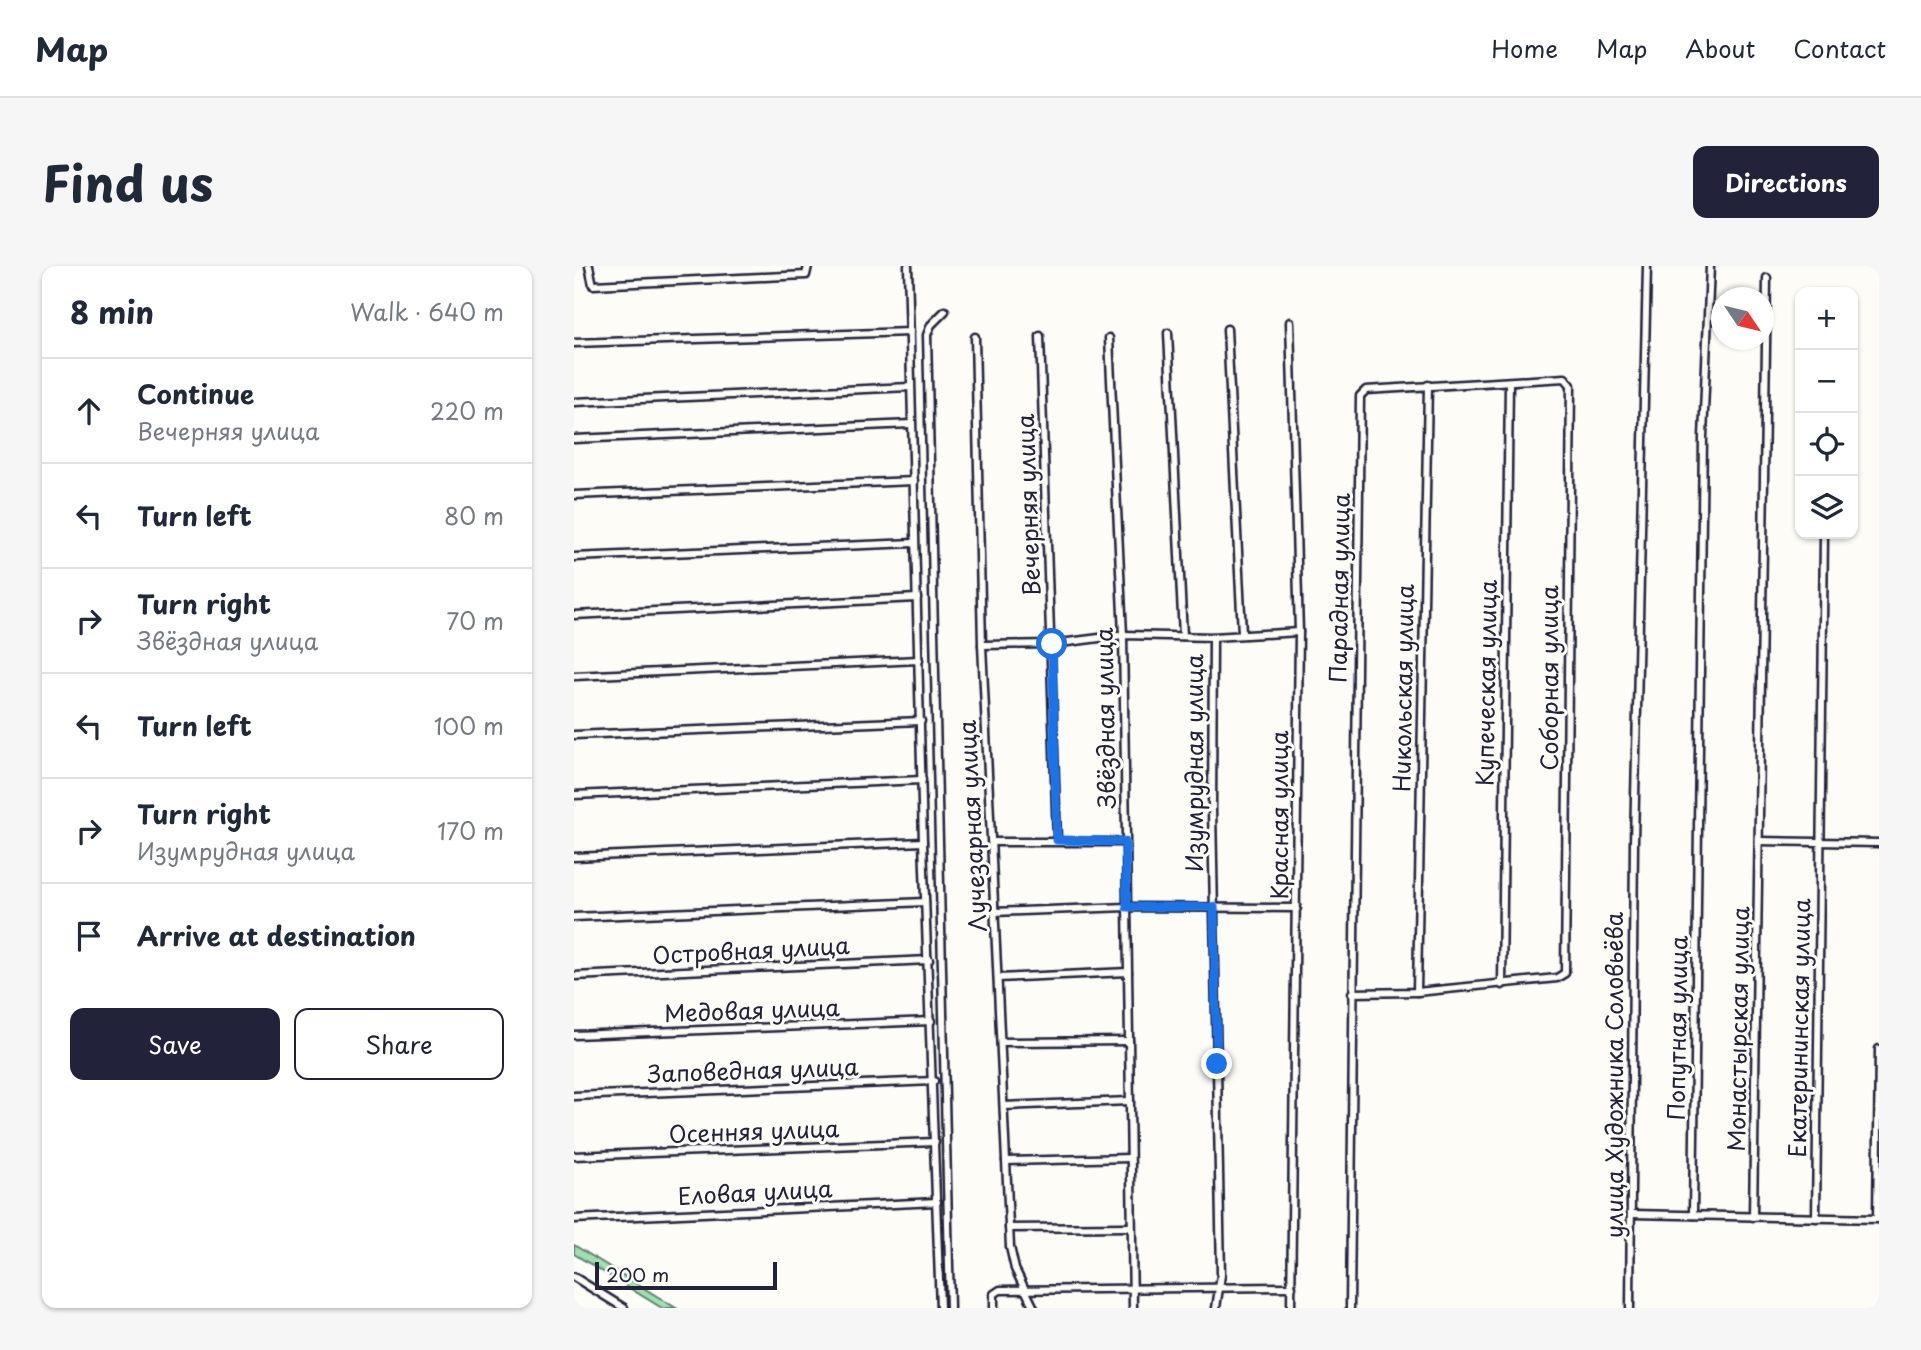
<!DOCTYPE html>
<html lang="en">
<head>
<meta charset="utf-8">
<style>
	body { margin:0; font-family:"Playpen Sans",sans-serif; background:#f6f6f7; color:#1f2937 }
	.controls { position:absolute; right:21px; top:21px; display:grid; overflow:hidden; border-radius:14px; box-shadow:0 2px 5px #0004 }
	.controls button { width:63px; height:63px; display:grid; place-items:center; padding:0; border:0; border-bottom:2px solid #e0e1e3; background:#fff; color:#1f2937; font:35px sans-serif }
	.compass { position:absolute; left:1137px; top:21px; width:63px; height:63px; border-radius:50%; background:#fff; box-shadow:0 2px 5px #0004; rotate:125deg }
	.scale { position:absolute; left:21px; bottom:18px; width:182px; box-sizing:border-box; padding-left:7px; border:4px solid #22223b; border-top:0; font-size:19px; line-height:24px; white-space:nowrap; color:#22223b; -webkit-text-stroke:5px #fdfcf7; paint-order:stroke }
	.stop { position:absolute; width:21px; height:21px; margin:-16px; border:5px solid #1a73e8; border-radius:50%; background:#fff }
	.stop.end { background:#1a73e8; border-color:#fff; box-shadow:0 2px 7px #0008 }
	.list { margin:0; padding:0; list-style:none }
	h2 { display:flex; justify-content:space-between; align-items:center; height:91px; margin:0; padding:0 28px; font-size:30px }
	h2 small { font-size:23px; font-weight:400; color:#747a83 }
	.list li { display:grid; grid-template-columns:46px 1fr auto; gap:21px; align-items:center; box-sizing:border-box; height:105px; padding:0 28px; border-top:2px solid #e0e1e3 }
	.list b { display:block; font-size:26px; white-space:nowrap }
	.list p { margin:0; font-size:23px; white-space:nowrap; color:#747a83 }
	.list em { font-size:23px; font-style:normal; color:#747a83 }
	.actions { display:flex; gap:14px; padding:21px 28px }
	.actions a { flex:1; padding:16px 0; border:2px solid #22223b; border-radius:14px; text-align:center; font-size:24px; color:#22223b }
	.actions .main { background:#22223b; color:#fff }
	.icon { flex:none; width:38px; height:38px; fill:none; stroke:currentColor; stroke-width:2; stroke-linecap:round; stroke-linejoin:round }
	.map { position:relative; flex:none; width:1305px; height:1042px; overflow:hidden; border-radius:14px }
	header { display:flex; align-items:center; gap:42px; box-sizing:border-box; height:98px; padding:0 35px; background:#fff; border-bottom:2px solid #e0e1e3 }
	header strong { font-size:33px }
	nav { display:flex; gap:38px; margin-inline-start:auto; font-size:24px }
	.intro { display:flex; align-items:center; justify-content:space-between; box-sizing:border-box; height:168px; padding:0 42px }
	h1 { margin:0; font-size:49px }
	.button { padding:18px 32px; border-radius:14px; background:#22223b; color:#fff; font-size:24px; font-weight:700 }
	main { display:flex; gap:42px; padding:0 42px }
	aside { flex:1; background:#fff; border-radius:14px; box-shadow:0 2px 5px #0004 }
	.map>svg:first-child { display:block }
	.green { fill:#9ee1ac; stroke:#608274; stroke-width:2 }
	.lines { fill:none; stroke-linecap:round; stroke-linejoin:round }
	.minor-casing { stroke:#22223b; stroke-width:11 }
	.minor { stroke:#fdfcf7; stroke-width:6 }
	.route { stroke:#1a73e8; stroke-width:9 }
	.labels { text-anchor:middle; stroke-width:6; stroke-linejoin:round; paint-order:stroke }
	.street-label { font-size:23px; fill:#22223b; stroke:#fdfcf7 }
</style>
</head>
<body>
<header>
<strong>Map</strong>
<nav><a>Home</a><a>Map</a><a>About</a><a>Contact</a></nav>
</header>
<div class="intro"><h1>Find us</h1><a class="button">Directions</a></div>
<main>
<aside>
<h2>8 min<small>Walk · 640 m</small></h2>
<ul class="list">
<li><svg class="icon" aria-label="ahead" viewBox="0 0 24 24"><path d="M12 20V5M6 11l6-6 6 6"/></svg><div><b>Continue</b><p>Вечерняя улица</p></div><em>220 m</em></li>
<li><svg class="icon" aria-label="left" viewBox="0 0 24 24"><path d="M17 20v-9H6M10 6l-5 5 5 5"/></svg><div><b>Turn left</b></div><em>80 m</em></li>
<li><svg class="icon" aria-label="right" viewBox="0 0 24 24"><path d="M7 20v-9h11M14 6l5 5-5 5"/></svg><div><b>Turn right</b><p>Звёздная улица</p></div><em>70 m</em></li>
<li><svg class="icon" aria-label="left" viewBox="0 0 24 24"><path d="M17 20v-9H6M10 6l-5 5 5 5"/></svg><div><b>Turn left</b></div><em>100 m</em></li>
<li><svg class="icon" aria-label="right" viewBox="0 0 24 24"><path d="M7 20v-9h11M14 6l5 5-5 5"/></svg><div><b>Turn right</b><p>Изумрудная улица</p></div><em>170 m</em></li>
<li><svg class="icon" aria-label="arrive" viewBox="0 0 24 24"><path d="M6 21V4h12l-3 4 3 4H6"/></svg><div><b>Arrive at destination</b></div></li>
</ul>
<div class="actions"><a class="main">Save</a><a>Share</a></div>
</aside>
<div class="map">
<svg width="1305" height="1042" viewBox="0 0 1305 1042">
	<rect width="100%" height="100%" fill="#fdfcf7"/>
	<filter id="ink" filterUnits="userSpaceOnUse"><feTurbulence type="fractalNoise" baseFrequency=".0143" numOctaves="2"/><feDisplacementMap in="SourceGraphic" scale="14" xChannelSelector="R" yChannelSelector="G"/><feConvolveMatrix kernelMatrix="1 2 1 2 8 2 1 2 1" color-interpolation-filters="sRGB"/></filter>
	<g filter="url(#ink)">
		<!-- green -->
		<path class="green" d="M0,979L102,1042H88L0,988Z"/>
		<g class="lines">
			<defs>
				<g id="minor">
					<path d="M15,0L19,19L232,9L234,0"/>
					<path d="M334,0L349,576L366,1042"/>
					<path d="M371,45L357,59L353,69L376,1042"/>
					<path d="M716,56L725,366L717,1042"/>
					<path d="M653,63L668,367"/>
					<path d="M594,67L609,370"/>
					<path d="M466,70L483,574"/>
					<path d="M401,71L408,379L436,981L441,1003L460,1042"/>
					<path d="M535,72L549,369L559,1042"/>
					<path d="M0,77L336,66"/>
					<path d="M0,136L336,121"/>
					<path d="M0,173L337,158"/>
					<path d="M0,229L340,215"/>
					<path d="M0,291L340,277"/>
					<path d="M0,349L343,332"/>
					<path d="M639,371L638,544L647,1009L642,1042"/>
					<path d="M408,379L478,378L549,369L639,371L725,366"/>
					<path d="M0,410L345,394"/>
					<path d="M0,469L347,455"/>
					<path d="M0,529L348,514"/>
					<path d="M1185,575L1305,577"/>
					<path d="M418,576H551"/>
					<path d="M0,591L349,576"/>
					<path d="M420,646L553,641L723,642"/>
					<path d="M0,651L351,636"/>
					<path d="M0,710L355,694"/>
					<path d="M424,712L554,706"/>
					<path d="M928,719L935,116"/>
					<path d="M843,726L854,119"/>
					<path d="M0,769L357,755"/>
					<path d="M427,776L555,775"/>
					<path d="M0,830L360,815"/>
					<path d="M430,840L556,835"/>
					<path d="M0,890L361,876"/>
					<path d="M432,895L556,892"/>
					<path d="M1058,948L1305,953"/>
					<path d="M1119,949L1129,171L1136,0"/>
					<path d="M1179,951L1193,12"/>
					<path d="M1242,952L1250,268"/>
					<path d="M0,953L363,936"/>
					<path d="M1303,953L1305,783"/>
					<path d="M435,962L557,961"/>
					<path d="M0,1011L50,1042"/>
					<path d="M420,1042V1028L426,1024L718,1021"/>
					<path d="M776,1042L786,130L792,124L991,112L997,119L991,707L983,712L843,726L778,727"/>
					<path d="M1056,1042L1060,576L1073,0"/>
				</g>
			</defs>
			<!-- minor casing -->
			<use href="#minor" class="minor-casing"/>
			<!-- minor -->
			<use href="#minor" class="minor"/>
		</g>
	</g>
	<g class="lines" filter="url(#ink)">
		<!-- route -->
		<path class="route" d="M478,378L483,574L551,576L553,641H640L643,798"/>
	</g>
	<g class="labels">
		<!-- street labels -->
		<g class="street-label">
			<text transform="translate(455 239) rotate(-92)" y="8">Вечерняя улица</text>
			<text transform="translate(766 322) rotate(-89)" y="8">Парадная улица</text>
			<text transform="translate(976 412) rotate(-90)" y="8">Соборная улица</text>
			<text transform="translate(913 417) rotate(-89)" y="8">Купеческая улица</text>
			<text transform="translate(830 422) rotate(-89)" y="8">Никольская улица</text>
			<text transform="translate(532 452) rotate(-91)" y="8">Звёздная улица</text>
			<text transform="translate(621 497) rotate(-90)" y="8">Изумрудная улица</text>
			<text transform="translate(706 549) rotate(-90)" y="8">Красная улица</text>
			<text transform="translate(399 560) rotate(-93)" y="8">Лучезарная улица</text>
			<text transform="translate(177 685) rotate(-3)" y="8">Островная улица</text>
			<text transform="translate(178 745) rotate(-2)" y="8">Медовая улица</text>
			<text transform="translate(1104 762) rotate(-89)" y="8">Попутная улица</text>
			<text transform="translate(1226 762) rotate(-89)" y="8">Екатерининская улица</text>
			<text transform="translate(1165 763) rotate(-89)" y="8">Монастырская улица</text>
			<text transform="translate(179 805) rotate(-2)" y="8">Заповедная улица</text>
			<text transform="translate(1041 809) rotate(-90)" y="8">улица Художника Соловьёва</text>
			<text transform="translate(180 866) rotate(-2)" y="8">Осенняя улица</text>
			<text transform="translate(181 927) rotate(-3)" y="8">Еловая улица</text>
		</g>
	</g>
</svg>
<div class="controls">
<button>+</button>
<button>−</button>
<button><svg class="icon" aria-label="locate" viewBox="0 0 24 24"><circle cx="12" cy="12" r="6"/><path d="M12 2v4M12 18v4M2 12h4M18 12h4"/></svg></button>
<button><svg class="icon" aria-label="layers" viewBox="0 0 24 24"><path d="M12 4l9 5-9 5-9-5zM3 14l9 5 9-5"/></svg></button>
</div>
<svg class="compass" viewBox="-18 -18 36 36"><path d="M0-13l5 13h-10z" fill="#e53935"/><path d="M0 13l5-13h-10z" fill="#747a83"/></svg>
<div class="scale">200 m</div>
<div class="stop" style="left:478px;top:378px"></div>
<div class="stop end" style="left:643px;top:798px"></div>
</div>
</main>
</body>
</html>
